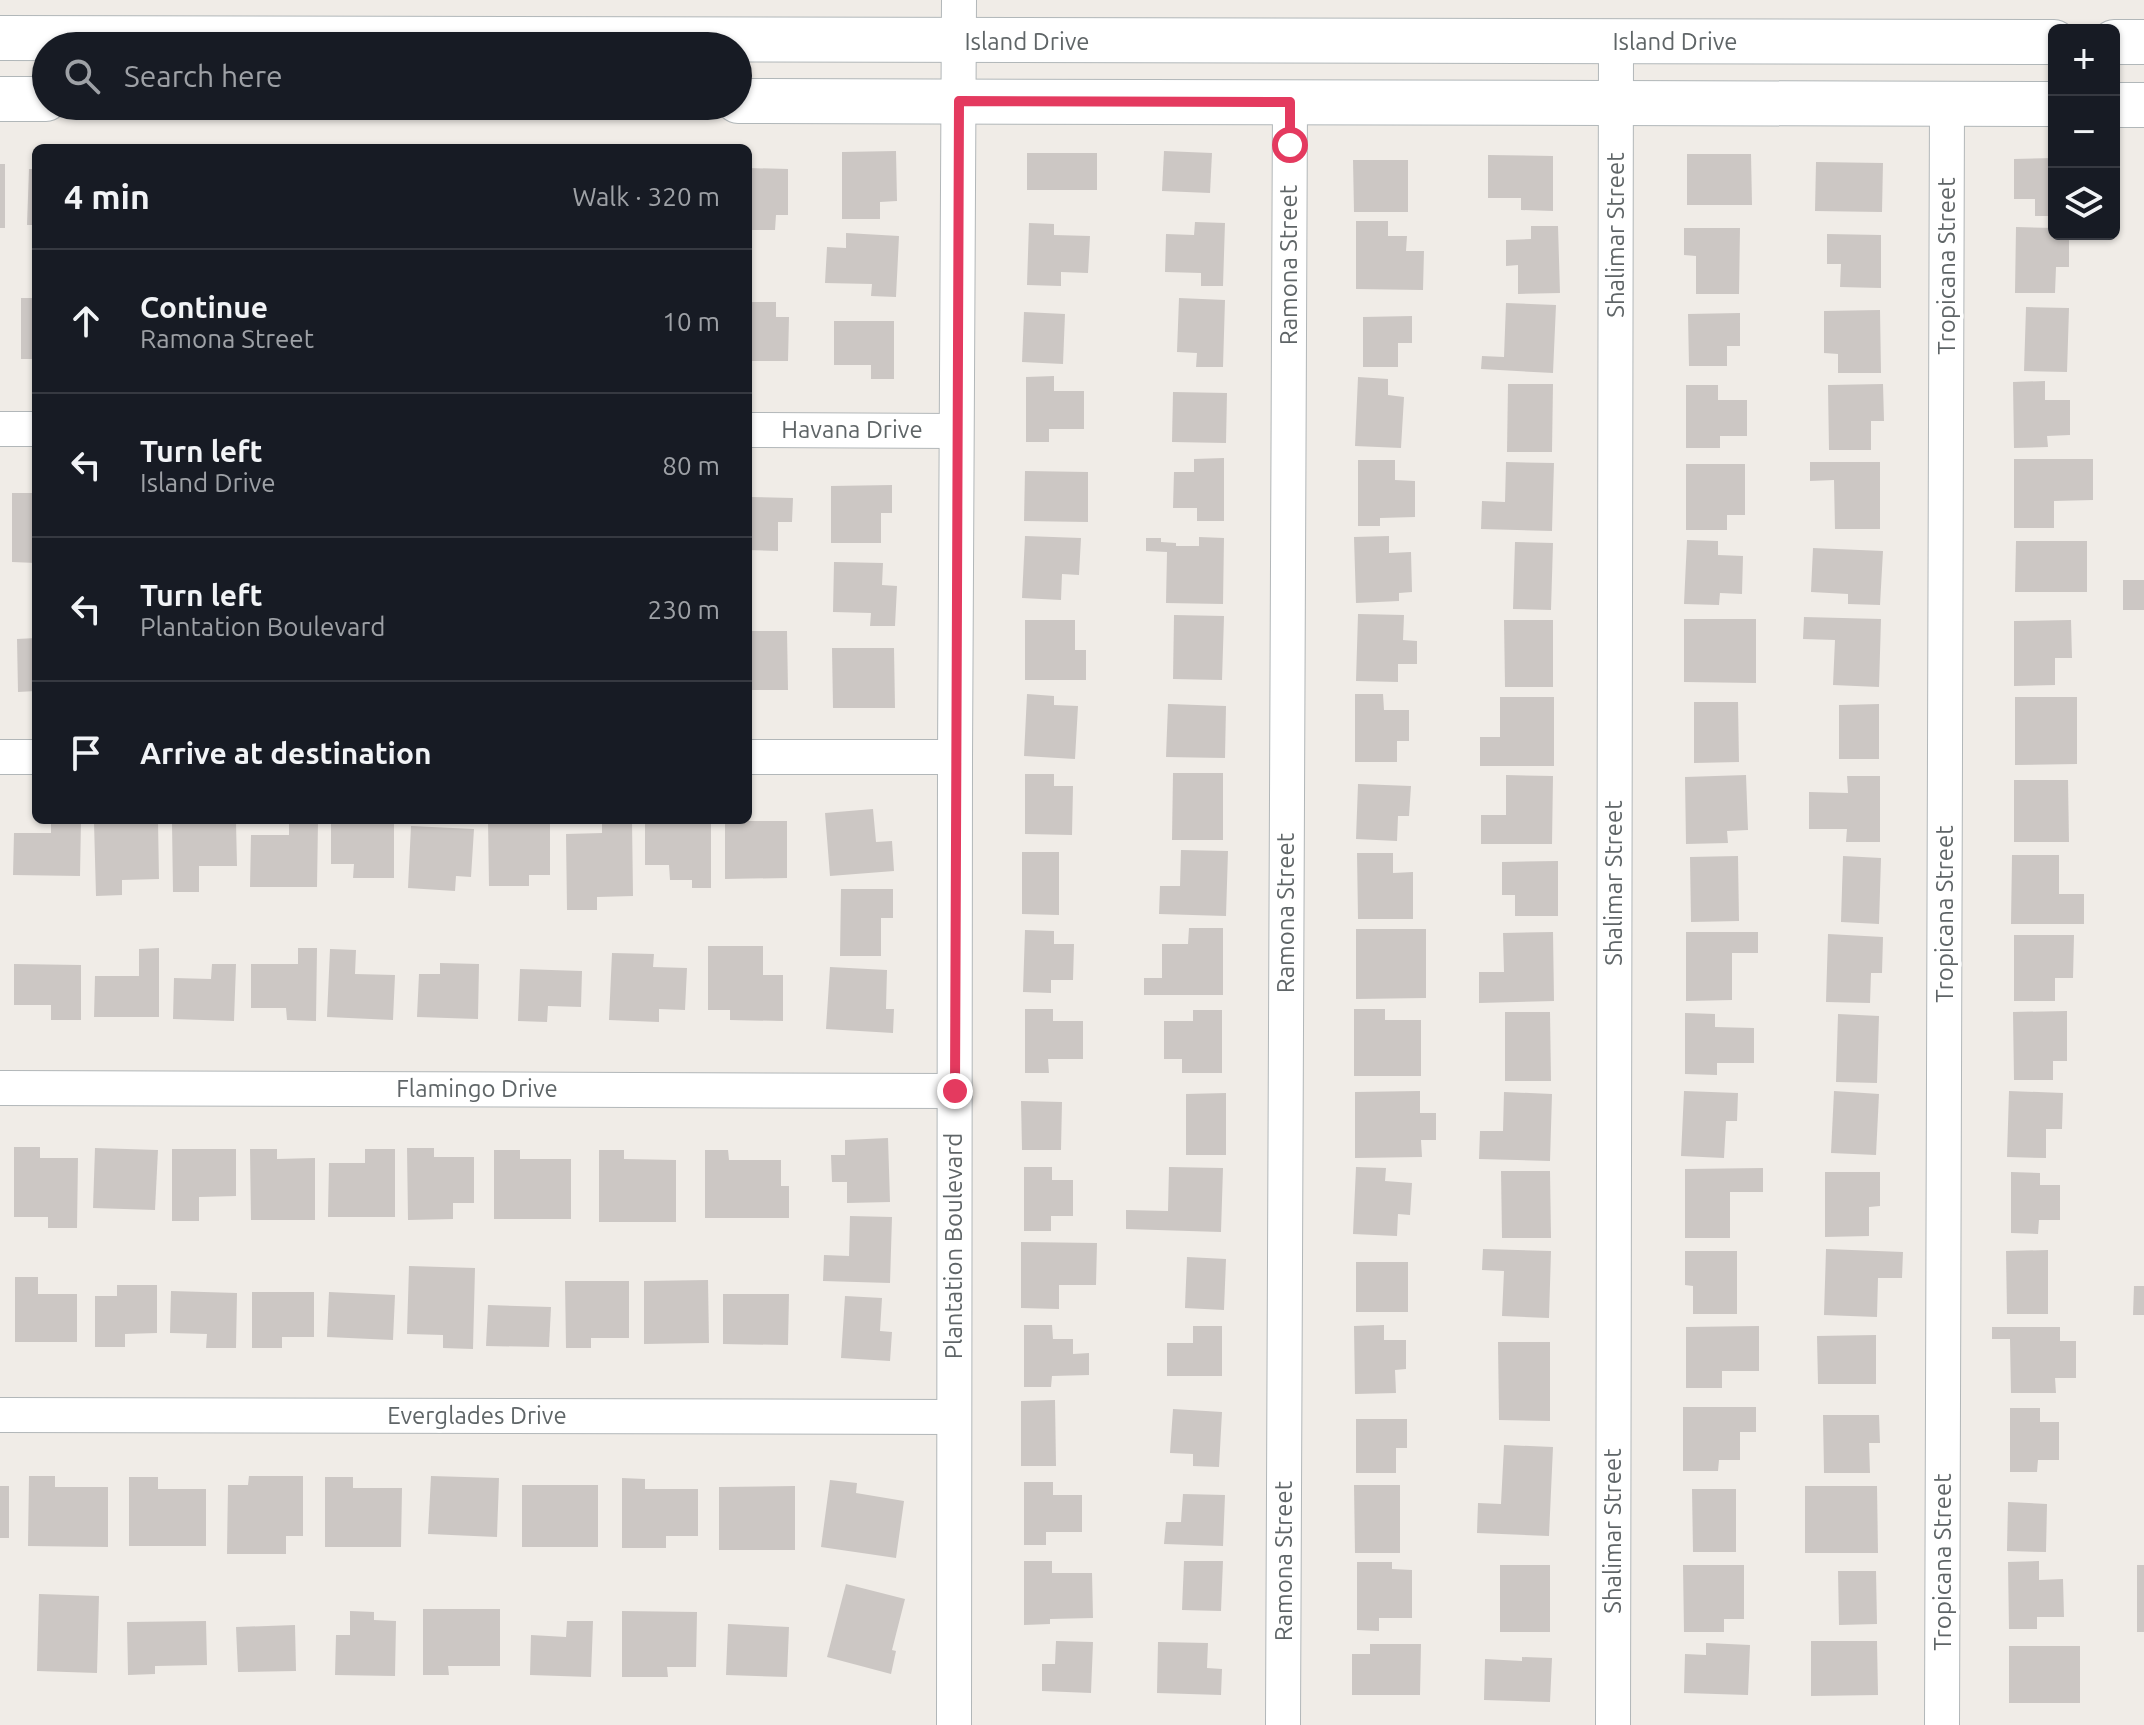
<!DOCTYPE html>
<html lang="en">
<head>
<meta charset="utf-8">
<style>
	body { margin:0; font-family:Ubuntu,sans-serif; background:#242831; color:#f1f3f6 }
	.controls { position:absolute; right:24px; top:24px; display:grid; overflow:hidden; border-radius:12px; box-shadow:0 2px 6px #0004 }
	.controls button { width:72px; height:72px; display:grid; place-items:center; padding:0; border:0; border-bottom:2px solid #363941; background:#171b24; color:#f1f3f6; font:40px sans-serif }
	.stop { position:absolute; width:24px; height:24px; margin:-18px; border:6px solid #e43a5f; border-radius:50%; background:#fff }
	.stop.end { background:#e43a5f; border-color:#fff; box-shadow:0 2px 8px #0008 }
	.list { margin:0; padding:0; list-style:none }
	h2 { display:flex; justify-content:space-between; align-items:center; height:104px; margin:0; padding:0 32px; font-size:34px }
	h2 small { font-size:26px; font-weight:400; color:#9ea1a6 }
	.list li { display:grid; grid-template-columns:52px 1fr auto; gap:24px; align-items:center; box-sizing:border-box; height:144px; padding:0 32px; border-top:2px solid #363941 }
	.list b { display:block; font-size:30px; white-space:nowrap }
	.list p { margin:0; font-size:26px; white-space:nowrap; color:#9ea1a6 }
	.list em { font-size:26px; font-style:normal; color:#9ea1a6 }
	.icon { flex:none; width:44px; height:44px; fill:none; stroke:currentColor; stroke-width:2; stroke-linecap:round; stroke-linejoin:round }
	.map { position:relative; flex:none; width:2144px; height:1725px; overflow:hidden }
	.search { position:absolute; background:#171b24; box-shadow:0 2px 6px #0004; left:32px; top:32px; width:720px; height:88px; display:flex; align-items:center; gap:20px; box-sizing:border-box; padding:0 28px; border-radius:44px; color:#9ea1a6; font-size:30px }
	.panel { position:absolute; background:#171b24; box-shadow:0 2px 6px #0004; left:32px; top:144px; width:720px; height:680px; border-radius:12px }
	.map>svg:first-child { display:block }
	.building { fill:#ccc7c4 }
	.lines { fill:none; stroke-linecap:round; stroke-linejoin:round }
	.street-casing { stroke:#b2b7b9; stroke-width:36 }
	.secondary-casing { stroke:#b1b7b9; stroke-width:46 }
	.street { stroke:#fff; stroke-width:34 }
	.secondary { stroke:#fff; stroke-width:44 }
	.route { stroke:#e43a5f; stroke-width:10 }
	.labels { text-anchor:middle; stroke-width:7; stroke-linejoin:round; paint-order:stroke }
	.street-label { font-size:24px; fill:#5f6567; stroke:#fff }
</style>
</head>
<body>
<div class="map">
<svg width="2144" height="1725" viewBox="0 0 2144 1725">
	<rect width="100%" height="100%" fill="#f0ece7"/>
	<!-- building -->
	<g class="building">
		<path d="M896,151L897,201L880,202V219H842V152Z"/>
		<path d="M1164,151L1212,153L1210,193L1162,191Z"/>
		<rect x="1027" y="153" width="70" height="37"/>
		<path d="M1687,154H1751L1752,205H1687Z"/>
		<path d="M1488,155L1553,156V211L1521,210V198H1488Z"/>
		<path d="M2054,158V216H2035V199H2014V159Z"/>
		<path d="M1353,160H1408V212H1354Z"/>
		<path d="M1816,162L1883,163L1882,212L1815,211Z"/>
		<rect x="0" y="164" width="5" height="64"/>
		<path d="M748,168L788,169V215H776L775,230H748Z"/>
		<path d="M29,169H36V225H27Z"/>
		<path d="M1356,221H1388V236H1407L1406,251H1424L1423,290L1356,289Z"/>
		<path d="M1195,222L1225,223L1223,286H1201V273L1165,272L1166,234L1194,235Z"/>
		<path d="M1029,223L1054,224V235L1090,236L1088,273L1061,272V286L1027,285Z"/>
		<path d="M1531,226H1558L1560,293L1518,294V265L1506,266V240L1531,239Z"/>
		<path d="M2016,227L2054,228V234H2069V267H2056L2055,293H2015Z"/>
		<path d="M1684,228H1740L1739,294H1696V256L1684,255Z"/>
		<path d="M846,233L899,236L896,297L871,296L872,284L825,283L827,247L846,248Z"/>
		<path d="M1827,234L1881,235V288L1840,287L1841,264H1827Z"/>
		<rect x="21" y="298" width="15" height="61"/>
		<path d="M1179,298L1225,300L1223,367H1196L1197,353L1177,352Z"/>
		<path d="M748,302H776V317H789L788,361H748Z"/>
		<path d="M1506,303L1556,305L1553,373L1481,369L1482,356L1504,357Z"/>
		<path d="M2026,307L2069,308L2067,372L2024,371Z"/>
		<path d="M1880,310L1881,373H1838V354L1824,353V311Z"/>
		<path d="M1024,312L1065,314L1063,364L1022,362Z"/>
		<path d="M1740,313V346H1727V366H1689L1688,314Z"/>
		<path d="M1412,316V343H1398V367H1363V317Z"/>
		<path d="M834,321H894V379H871V365H834Z"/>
		<path d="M1054,376V391H1084V429H1049V442H1026V377Z"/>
		<path d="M1358,377L1388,379V395L1404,397L1401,448L1355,446Z"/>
		<path d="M2045,381V400H2070V435L2047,436L2048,447L2014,448L2013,382Z"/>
		<path d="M1508,384H1553L1552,452H1507Z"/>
		<path d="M1883,384L1884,421H1871V450H1829L1828,385Z"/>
		<path d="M1686,385H1718V400H1747V436H1720V448H1686Z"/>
		<path d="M1173,392L1227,393L1226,443L1172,442Z"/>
		<path d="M1224,458V521H1197V508H1173L1174,472H1194V459Z"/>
		<path d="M2014,459H2093V500L2054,501V528H2014Z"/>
		<path d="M1358,460H1395V480L1415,481V517L1380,518V526H1358Z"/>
		<path d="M1506,462L1554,463L1552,531L1481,529L1482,501L1505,502Z"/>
		<path d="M1810,462H1880V529H1835L1834,480L1810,481Z"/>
		<path d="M1686,464H1745V515H1727V530H1686Z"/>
		<path d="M1025,471L1088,472V522L1024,521Z"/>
		<path d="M892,485V513H881V543H831V486Z"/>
		<path d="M12,493H36V563L12,562Z"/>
		<path d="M748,497L793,498L792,522H778V551L748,550Z"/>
		<path d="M1025,536L1081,538L1079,575L1062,574L1061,600L1022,598Z"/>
		<path d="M1389,536V553L1411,552L1412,592L1399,593V601L1356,603L1354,537Z"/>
		<path d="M1199,537L1224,538L1223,604L1166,603L1167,552L1146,551V538H1161V542L1176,543V546H1199Z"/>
		<path d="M1687,540L1718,541V555L1743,556L1742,594L1720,593L1719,605L1684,604Z"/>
		<path d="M2016,541H2087V592H2015Z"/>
		<path d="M1515,542L1553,543L1551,610L1513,609Z"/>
		<path d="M1813,548L1883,551L1880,605L1848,604V594L1811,592Z"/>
		<path d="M834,562L883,563L882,585L897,586L895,626H870L871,613L833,612Z"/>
		<rect x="2123" y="580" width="21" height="30"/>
		<path d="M1358,614L1404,615L1403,640L1417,641V664H1398V682L1356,681Z"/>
		<path d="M1174,615L1224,616L1222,680L1173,679Z"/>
		<path d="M1804,617L1881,619L1879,687L1833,685L1835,640L1803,639Z"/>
		<path d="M1684,619H1756V683L1684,682Z"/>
		<path d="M1025,620H1075V650H1086V680H1025Z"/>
		<path d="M1504,620H1553V687H1505Z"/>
		<path d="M2071,620L2072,658H2055V685L2014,686V621Z"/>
		<path d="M748,631H787L788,690H748Z"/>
		<path d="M36,638V691L18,692L17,639Z"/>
		<path d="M832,648H894L895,708H833Z"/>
		<path d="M1027,694L1054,696V705L1078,706L1075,759L1024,756Z"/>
		<path d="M1355,694H1383L1384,710H1409V741H1397V762H1355Z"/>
		<path d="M1500,697H1554V766H1480V737H1500Z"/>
		<path d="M2015,697H2077V764L2015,765Z"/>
		<path d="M1694,702H1738L1739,762L1694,763Z"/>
		<path d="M1168,704L1226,706L1225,758L1166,757Z"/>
		<path d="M1879,704V759H1839V705Z"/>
		<path d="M1173,773H1223V840H1172Z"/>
		<path d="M1025,774H1054V786H1073L1072,835L1025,834Z"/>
		<path d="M1506,775L1553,776L1552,844H1481V815H1506Z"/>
		<path d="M1746,775L1748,830L1727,831L1728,843L1686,844L1685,777Z"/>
		<path d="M1847,776H1880V842H1846L1847,829H1809V792L1848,793Z"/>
		<path d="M2014,780H2068L2069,842H2014Z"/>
		<path d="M1358,784L1411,786L1409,816H1398L1397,841L1356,839Z"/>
		<path d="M873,809L876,842L892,841L894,871L830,876L825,813Z"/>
		<path d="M51,820H81L80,876L13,875L14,833H51Z"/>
		<path d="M488,820H550V875H529V886H489Z"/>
		<path d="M602,820H632L633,896L597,897V910H567L566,834L602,833Z"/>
		<path d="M158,821L159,879L122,880V895L96,896L94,822Z"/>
		<path d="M289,821H318L317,887H250L251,835H289Z"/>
		<path d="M725,821H787V878L725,879Z"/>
		<path d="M236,822L237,866H199V892H173L172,823Z"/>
		<path d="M331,823L394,824V878H353L354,864H331Z"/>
		<path d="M645,823H711V888H692V880H670L669,865H645Z"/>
		<path d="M411,826L474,829L471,877L456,876L455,891L408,888Z"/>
		<path d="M1181,850L1228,851L1226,916L1159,914L1160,886H1180Z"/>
		<path d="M1022,852H1059V915L1022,914Z"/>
		<path d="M1357,853H1393V873L1413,872V919H1358Z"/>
		<path d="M2012,855H2059V894H2084V924H2011Z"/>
		<path d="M1738,856L1739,921L1691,922L1690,857Z"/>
		<path d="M1843,856L1881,858L1879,924L1841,922Z"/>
		<path d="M1558,861V916H1515V895H1502V862Z"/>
		<path d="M841,889H893V918H881V956H840Z"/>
		<path d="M1189,928H1223V995H1144V978H1162V944H1188Z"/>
		<path d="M1356,929H1426V998L1356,999Z"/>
		<path d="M1025,930L1054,931V944H1074L1073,980H1051V993L1023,992Z"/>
		<path d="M1553,932L1554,1001L1479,1003V972H1504L1503,933Z"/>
		<path d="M1686,932H1758V953H1732V1000L1686,1001Z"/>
		<path d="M1828,934L1883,937L1882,973H1871L1870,1003L1826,1002Z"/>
		<path d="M2014,935H2074L2073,978H2055V1001H2014Z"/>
		<path d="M708,946H763V975H783V1021L730,1020V1010H708Z"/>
		<path d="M159,948V1017H94L95,976H139V949Z"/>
		<path d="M298,948H317L316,1021L287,1020L286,1008H251V964H298Z"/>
		<path d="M330,949L356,950L355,974L395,975L393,1020L327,1017Z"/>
		<path d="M612,953L654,954L653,967L687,968L685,1010L659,1009V1022L609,1020Z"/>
		<path d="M440,963L479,964L478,1019L417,1017L419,974H440Z"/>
		<path d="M14,964L81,965V1020H51V1005H14Z"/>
		<path d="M212,964H236L234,1021L173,1019L174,978L211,979Z"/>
		<path d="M830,967L887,970L886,1009H894L893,1033L826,1029Z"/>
		<path d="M520,969L582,971L581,1007L548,1006L547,1022L518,1021Z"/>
		<path d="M1025,1009H1053V1021H1083V1059H1048L1049,1073H1025Z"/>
		<path d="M1354,1009H1385V1020H1421V1076H1354Z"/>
		<path d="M1193,1010H1222V1073H1182V1059H1164V1021H1193Z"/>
		<path d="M2067,1011V1061H2053V1080H2014L2013,1012Z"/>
		<path d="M1505,1012H1550L1551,1081H1505Z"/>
		<path d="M1685,1013L1715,1014V1027L1754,1028V1063H1717V1075L1685,1074Z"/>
		<path d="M1838,1014L1879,1016L1877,1083L1836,1082Z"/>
		<path d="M1420,1091V1113H1436V1140H1421L1422,1157L1355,1158V1092Z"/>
		<path d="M1684,1091L1738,1093L1737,1121H1726L1724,1158L1681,1156Z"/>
		<path d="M1834,1091L1879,1094L1876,1155L1831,1153Z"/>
		<path d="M2009,1091L2063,1093L2062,1129H2046V1158L2007,1157Z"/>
		<path d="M1504,1092L1552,1094L1550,1161L1479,1159L1480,1131H1503Z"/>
		<path d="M1226,1093V1155H1186V1094Z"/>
		<path d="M1021,1101L1062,1102L1061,1150H1022Z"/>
		<path d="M888,1138L890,1202L847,1203V1182H832L831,1155H845V1140Z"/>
		<path d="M14,1147H40V1158H78L77,1228H48V1217H14Z"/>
		<path d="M95,1148L158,1150L155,1210L93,1208Z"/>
		<path d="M407,1148H434V1157H474V1203H453V1219L408,1220Z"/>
		<path d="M172,1149H236V1196L199,1197V1221H172Z"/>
		<path d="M250,1149H277V1159L315,1158V1220H251Z"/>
		<path d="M365,1149H395V1217H328L329,1163H365Z"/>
		<path d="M494,1150H520V1159H571V1219H494Z"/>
		<path d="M599,1150H624V1159L676,1160V1222H599Z"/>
		<path d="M705,1150H728L729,1160H781V1186H789V1218H705Z"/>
		<path d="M1024,1167H1052V1180H1073V1216H1051V1231H1024Z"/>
		<path d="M1169,1167L1223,1168L1221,1232L1126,1229V1210L1168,1211Z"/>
		<path d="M1356,1167L1386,1168L1385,1181L1412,1183L1410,1215L1398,1214L1397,1236L1353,1234Z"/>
		<path d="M1763,1168V1192H1730V1238H1685V1169Z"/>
		<path d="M1501,1171H1550L1551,1238H1502Z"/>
		<path d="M1825,1172H1880V1206L1869,1207V1236L1825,1237Z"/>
		<path d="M2011,1172L2040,1173V1185H2060V1220H2039L2038,1234L2011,1233Z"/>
		<path d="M850,1216L892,1217L890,1283L823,1281L824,1255L849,1256Z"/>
		<path d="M1021,1242L1097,1243L1096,1285H1059V1309L1021,1308Z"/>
		<path d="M1483,1249L1551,1251L1549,1318L1502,1316L1504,1271L1482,1270Z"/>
		<path d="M1826,1249L1903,1252L1902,1278H1878L1877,1317L1824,1315Z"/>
		<path d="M2048,1250V1314H2007L2006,1251Z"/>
		<path d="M1685,1251H1737V1314H1693V1286L1685,1285Z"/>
		<path d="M1187,1257L1226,1259L1224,1310L1185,1308Z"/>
		<rect x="1356" y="1262" width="52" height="50"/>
		<path d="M409,1266L475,1268L473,1349L443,1348V1335L407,1334Z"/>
		<path d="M15,1277H38V1294H77V1342H15Z"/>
		<path d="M708,1280L709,1343L644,1344V1281Z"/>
		<path d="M565,1281H629V1338H591V1348H566Z"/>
		<path d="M117,1285H157V1333L125,1334V1347H95V1296H117Z"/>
		<path d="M2134,1286H2144V1315H2133Z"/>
		<path d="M171,1291L237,1293L236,1348H206L207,1334L170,1333Z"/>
		<path d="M252,1292H314V1337H282V1348H252Z"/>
		<path d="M329,1292L395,1295L393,1340L327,1337Z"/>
		<path d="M723,1294H789L788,1345L723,1344Z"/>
		<path d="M845,1296L882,1298L880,1331L892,1332L890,1361L841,1358Z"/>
		<path d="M488,1305L551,1307L549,1347L486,1346Z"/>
		<path d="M1024,1325H1052L1053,1339H1073V1354L1089,1353V1375L1052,1376L1051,1387H1024Z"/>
		<path d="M1384,1325V1340H1406V1369L1395,1370L1396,1393L1355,1394L1354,1326Z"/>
		<path d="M1193,1326H1222V1376H1167V1343H1193Z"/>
		<path d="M1759,1326V1371H1722V1388H1686V1327Z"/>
		<path d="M1992,1327H2060V1341H2076V1378H2055L2056,1393H2011L2010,1339H1992Z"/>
		<path d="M1876,1335V1384H1818L1817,1336Z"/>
		<path d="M1498,1342H1550V1421L1499,1420Z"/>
		<path d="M1055,1400L1056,1466H1021V1401Z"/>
		<path d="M1683,1407H1756V1432H1740V1460H1719L1718,1471H1683Z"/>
		<path d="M2010,1408H2040V1422H2059V1460H2038L2037,1472H2010Z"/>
		<path d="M1173,1409L1222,1412L1219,1467L1193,1466V1454L1170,1453Z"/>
		<path d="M1823,1415H1879L1880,1443H1869L1870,1473H1824Z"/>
		<path d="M1356,1419H1407V1448H1396V1473H1356Z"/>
		<path d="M1504,1445L1553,1447L1549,1536L1477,1533L1478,1503L1501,1504Z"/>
		<path d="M29,1476H55V1487H108V1547L28,1546Z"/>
		<path d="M249,1476H303V1536H286V1554H227L228,1485H248Z"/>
		<path d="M431,1476L499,1478L497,1537L428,1534Z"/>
		<path d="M129,1477H158V1489H206V1546H129Z"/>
		<path d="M325,1477H353V1488H402L401,1547H325Z"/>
		<path d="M622,1478L645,1479V1489H698V1536H666V1548H622Z"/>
		<path d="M830,1480L857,1483L856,1493L904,1501L896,1558L821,1547Z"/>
		<path d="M1024,1482H1053V1495H1082V1532H1046V1545H1024Z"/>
		<rect x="522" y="1485" width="76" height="62"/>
		<path d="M1354,1485H1400V1553H1355Z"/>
		<rect x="0" y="1486" width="9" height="52"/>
		<path d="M795,1486V1550H719V1487Z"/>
		<path d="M1805,1486H1877L1878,1553H1805Z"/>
		<path d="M1692,1489H1736V1552H1693Z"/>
		<path d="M1183,1494L1225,1495L1223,1546L1164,1544L1166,1522H1181Z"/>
		<path d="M2008,1502L2047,1504L2046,1552L2007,1551Z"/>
		<path d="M1024,1561H1052V1573H1092L1093,1618L1050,1619V1624L1024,1625Z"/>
		<path d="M1184,1561H1223L1221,1611L1182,1610Z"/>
		<path d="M2039,1561V1580L2063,1579L2064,1617H2037V1629H2009L2008,1562Z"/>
		<path d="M1357,1562H1392V1569L1412,1570V1618H1379V1631L1357,1630Z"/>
		<rect x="1500" y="1565" width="50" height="67"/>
		<path d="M1683,1565H1744V1619H1724V1632H1684Z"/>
		<rect x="2137" y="1565" width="7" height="67"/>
		<path d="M1838,1571H1876L1877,1624L1839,1625Z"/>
		<path d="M846,1584L905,1599L892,1650L896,1651L891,1674L827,1657Z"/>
		<path d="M39,1594L99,1596L97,1673L37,1671Z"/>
		<path d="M423,1609H500V1666H448L449,1675H423Z"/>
		<path d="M350,1611L374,1612V1620L396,1621L395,1676L335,1675L336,1635H350Z"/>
		<path d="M622,1611L697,1612L696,1667H667L668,1677H622Z"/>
		<path d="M206,1621L207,1665L155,1666V1674L128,1675L127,1622Z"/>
		<path d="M567,1621H593L591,1677L530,1675L531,1635L566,1637Z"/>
		<path d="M728,1624L789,1627L787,1677L726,1675Z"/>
		<path d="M295,1625L296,1671L238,1672L236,1627Z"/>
		<path d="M1056,1641L1093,1642L1091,1693L1042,1691V1664H1055Z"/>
		<path d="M1811,1641H1877L1878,1695L1811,1696Z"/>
		<path d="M1158,1642L1208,1643L1207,1668L1222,1669L1221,1695L1157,1693Z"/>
		<path d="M1706,1643L1750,1645L1748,1695L1684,1693L1685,1654L1706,1655Z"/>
		<path d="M1370,1644H1421L1420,1695H1352V1654H1370Z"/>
		<rect x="2009" y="1646" width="71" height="57"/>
		<path d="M1522,1657L1552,1658L1550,1702L1484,1700L1485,1659L1522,1661Z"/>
	</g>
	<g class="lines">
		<defs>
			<g id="street">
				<path d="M0,429H36"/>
				<path d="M748,430L956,431"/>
				<path d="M0,757H36"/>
				<path d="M748,757H955"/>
				<path d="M0,1088L955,1091"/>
				<path d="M0,1415L954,1417"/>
				<path d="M954,1725L955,757L959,0"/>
				<path d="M1283,1725L1290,102"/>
				<path d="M1613,1725L1616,42"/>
				<path d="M1942,1725L1947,103"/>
			</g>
			<g id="secondary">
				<path d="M0,38L2054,42"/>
				<path d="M2114,42H2144"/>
				<path d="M0,99H46"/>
				<path d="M738,101L2054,104"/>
				<path d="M2114,105H2144"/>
			</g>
		</defs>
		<!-- street casing -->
		<use href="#street" class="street-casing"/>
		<!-- secondary casing -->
		<use href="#secondary" class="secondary-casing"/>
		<!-- street -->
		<use href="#street" class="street"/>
		<!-- secondary -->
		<use href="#secondary" class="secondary"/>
	</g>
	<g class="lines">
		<!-- route -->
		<path class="route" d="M955,1091L959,101L1290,102V145"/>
	</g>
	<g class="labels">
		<!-- street labels -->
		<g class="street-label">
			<text x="1027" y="50">Island Drive</text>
			<text x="1675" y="50">Island Drive</text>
			<text transform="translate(1616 235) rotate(-90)" y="8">Shalimar Street</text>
			<text transform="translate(1289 265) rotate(-90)" y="8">Ramona Street</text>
			<text transform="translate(1947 266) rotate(-90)" y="8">Tropicana Street</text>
			<text x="852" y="438">Havana Drive</text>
			<text transform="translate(1614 883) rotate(-90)" y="8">Shalimar Street</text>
			<text transform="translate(1286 913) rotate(-90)" y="8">Ramona Street</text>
			<text transform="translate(1945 914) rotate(-90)" y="8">Tropicana Street</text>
			<text x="477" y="1097">Flamingo Drive</text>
			<text transform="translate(954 1246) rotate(-90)" y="8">Plantation Boulevard</text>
			<text x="477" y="1424">Everglades Drive</text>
			<text transform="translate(1613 1531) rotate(-90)" y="8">Shalimar Street</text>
			<text transform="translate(1284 1561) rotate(-90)" y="8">Ramona Street</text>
			<text transform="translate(1943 1562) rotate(-90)" y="8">Tropicana Street</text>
		</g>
	</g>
</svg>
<div class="controls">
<button>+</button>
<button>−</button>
<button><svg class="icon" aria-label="layers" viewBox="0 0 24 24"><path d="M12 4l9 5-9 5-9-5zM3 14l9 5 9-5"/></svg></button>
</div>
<div class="stop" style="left:1290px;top:145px"></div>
<div class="stop end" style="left:955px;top:1091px"></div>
<div class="search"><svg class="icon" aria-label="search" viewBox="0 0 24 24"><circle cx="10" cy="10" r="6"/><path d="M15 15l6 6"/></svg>Search here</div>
<section class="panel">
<h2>4 min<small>Walk · 320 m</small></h2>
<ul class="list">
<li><svg class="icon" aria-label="ahead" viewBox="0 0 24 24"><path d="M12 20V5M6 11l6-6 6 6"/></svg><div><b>Continue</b><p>Ramona Street</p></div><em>10 m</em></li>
<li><svg class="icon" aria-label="left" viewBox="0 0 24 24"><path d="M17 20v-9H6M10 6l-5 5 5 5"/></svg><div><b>Turn left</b><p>Island Drive</p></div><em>80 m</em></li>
<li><svg class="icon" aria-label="left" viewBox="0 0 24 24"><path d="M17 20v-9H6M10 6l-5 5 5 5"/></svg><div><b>Turn left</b><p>Plantation Boulevard</p></div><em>230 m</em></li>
<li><svg class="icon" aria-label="arrive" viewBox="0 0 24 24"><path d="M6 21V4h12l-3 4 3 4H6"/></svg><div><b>Arrive at destination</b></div></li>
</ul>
</section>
</div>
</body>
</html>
